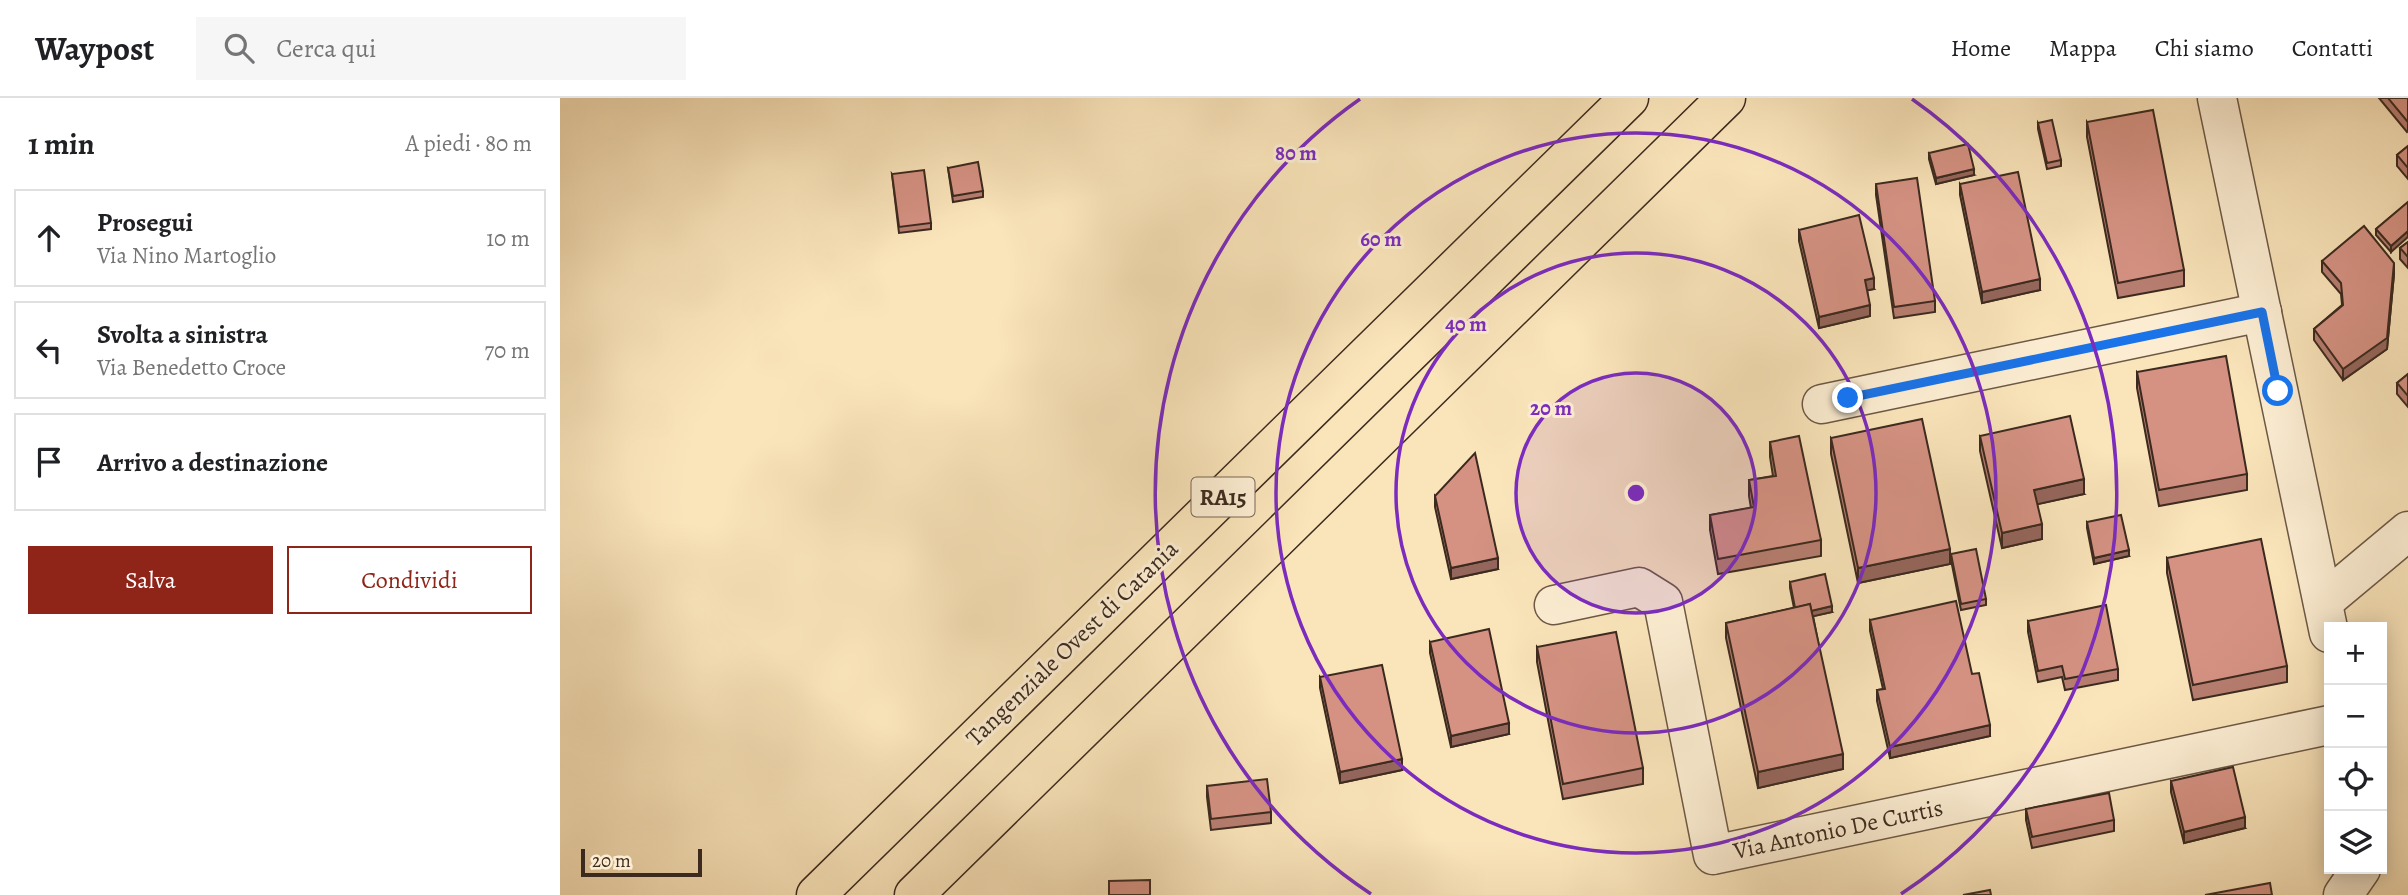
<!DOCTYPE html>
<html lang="it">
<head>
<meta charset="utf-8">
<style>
	body { margin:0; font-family:Alegreya,serif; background:#f6f6f6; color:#202124 }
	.controls { position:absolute; right:21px; bottom:21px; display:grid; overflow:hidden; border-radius:0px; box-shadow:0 4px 18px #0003 }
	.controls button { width:63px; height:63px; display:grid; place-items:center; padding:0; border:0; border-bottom:2px solid #e0e0e0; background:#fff; color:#202124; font:35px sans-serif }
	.scale { position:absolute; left:21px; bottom:18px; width:121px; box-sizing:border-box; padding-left:7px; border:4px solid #3c2a1f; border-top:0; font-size:19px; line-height:24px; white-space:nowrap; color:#3c2a1f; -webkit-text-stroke:5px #fcedd2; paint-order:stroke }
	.stop { position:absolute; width:21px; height:21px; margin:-16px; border:5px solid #1a73e8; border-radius:50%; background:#fff }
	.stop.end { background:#1a73e8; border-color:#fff; box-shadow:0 2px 7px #0008 }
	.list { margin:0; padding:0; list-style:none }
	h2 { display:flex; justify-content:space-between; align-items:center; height:91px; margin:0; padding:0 28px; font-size:30px }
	h2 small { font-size:23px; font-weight:400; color:#757577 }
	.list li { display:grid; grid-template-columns:46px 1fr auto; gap:21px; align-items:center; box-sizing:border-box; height:98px; margin:0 14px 14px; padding:0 14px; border:2px solid #e0e0e0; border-radius:0px }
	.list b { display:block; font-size:26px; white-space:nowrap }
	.list p { margin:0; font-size:23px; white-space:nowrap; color:#757577 }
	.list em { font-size:23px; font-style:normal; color:#757577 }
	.actions { display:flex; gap:14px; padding:21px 28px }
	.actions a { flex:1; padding:16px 0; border:2px solid #8f2418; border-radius:0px; text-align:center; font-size:24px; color:#8f2418 }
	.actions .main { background:#8f2418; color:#fff }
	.icon { flex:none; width:38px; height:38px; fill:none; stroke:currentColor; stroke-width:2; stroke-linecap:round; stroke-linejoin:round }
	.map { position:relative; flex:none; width:1848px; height:797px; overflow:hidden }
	header { display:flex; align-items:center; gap:42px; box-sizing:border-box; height:98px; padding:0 35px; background:#fff; border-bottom:2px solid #e0e0e0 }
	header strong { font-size:33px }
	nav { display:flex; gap:38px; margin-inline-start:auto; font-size:24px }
	.search { width:490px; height:63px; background:#f6f6f6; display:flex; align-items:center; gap:18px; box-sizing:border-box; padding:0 24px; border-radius:0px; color:#757577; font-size:26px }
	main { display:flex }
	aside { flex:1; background:#fff }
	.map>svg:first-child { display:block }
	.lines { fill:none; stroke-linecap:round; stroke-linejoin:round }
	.minor-casing { stroke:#6c5846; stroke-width:41 }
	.motorway-casing { stroke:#3c2a1f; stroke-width:41 }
	.minor { stroke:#fcedd2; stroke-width:38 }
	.motorway { stroke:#fae4ba; stroke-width:38 }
	.wall { fill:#b77e71; stroke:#3c2a1f; stroke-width:2 }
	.shaded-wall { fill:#95665c; stroke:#3c2a1f; stroke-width:2 }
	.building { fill:#d59283; stroke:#3c2a1f; stroke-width:2 }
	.route { stroke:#1a73e8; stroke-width:9 }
	.ring { fill:none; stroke:#7b2cbf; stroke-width:3.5 }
	.labels { text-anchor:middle; stroke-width:6; stroke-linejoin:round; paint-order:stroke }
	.shield { fill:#fcedd2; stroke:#766455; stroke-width:2 }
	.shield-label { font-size:23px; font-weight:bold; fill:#3c2a1f }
	.street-label { font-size:24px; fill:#3c2a1f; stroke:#fcedd2 }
	.centre { fill:#7b2cbf; stroke:#fcedd2; stroke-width:3.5 }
	.ring-label { font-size:21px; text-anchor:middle; font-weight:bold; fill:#7b2cbf; stroke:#fcedd2; stroke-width:6; stroke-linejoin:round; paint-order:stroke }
</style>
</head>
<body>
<header>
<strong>Waypost</strong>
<div class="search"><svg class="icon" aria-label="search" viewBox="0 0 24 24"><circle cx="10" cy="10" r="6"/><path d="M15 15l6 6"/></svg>Cerca qui</div>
<nav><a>Home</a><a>Mappa</a><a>Chi siamo</a><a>Contatti</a></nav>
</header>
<main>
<aside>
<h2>1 min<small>A piedi · 80 m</small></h2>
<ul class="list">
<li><svg class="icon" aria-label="ahead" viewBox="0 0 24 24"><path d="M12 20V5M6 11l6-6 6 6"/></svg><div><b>Prosegui</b><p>Via Nino Martoglio</p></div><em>10 m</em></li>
<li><svg class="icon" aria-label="left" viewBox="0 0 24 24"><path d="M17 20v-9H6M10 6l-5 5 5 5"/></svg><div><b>Svolta a sinistra</b><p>Via Benedetto Croce</p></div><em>70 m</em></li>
<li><svg class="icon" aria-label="arrive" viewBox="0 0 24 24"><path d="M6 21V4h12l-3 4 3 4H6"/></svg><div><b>Arrivo a destinazione</b></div></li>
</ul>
<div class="actions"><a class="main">Salva</a><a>Condividi</a></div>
</aside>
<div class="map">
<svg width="1848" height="797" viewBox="0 0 1848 797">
	<rect width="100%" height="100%" fill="#fae4ba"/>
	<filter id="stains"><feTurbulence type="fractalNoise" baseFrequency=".00286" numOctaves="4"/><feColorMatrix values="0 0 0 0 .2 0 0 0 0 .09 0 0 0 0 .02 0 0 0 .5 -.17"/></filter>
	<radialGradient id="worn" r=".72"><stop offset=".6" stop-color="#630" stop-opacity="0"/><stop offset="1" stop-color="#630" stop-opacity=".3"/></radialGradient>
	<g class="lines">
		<defs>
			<g id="minor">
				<path d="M1657,0L1769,535"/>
				<path d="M1262,306L1702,214"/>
				<path d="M1763,504L1848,433"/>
				<path d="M994,507L1079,489L1103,504L1153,757L1769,627"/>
				<path d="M1783,797L1801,771"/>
			</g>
			<g id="motorway">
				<path d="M256,797L1069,0"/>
				<path d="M354,797L1166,0"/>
			</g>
		</defs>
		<!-- minor casing -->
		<use href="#minor" class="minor-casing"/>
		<!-- motorway casing -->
		<use href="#motorway" class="motorway-casing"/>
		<!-- minor -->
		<use href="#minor" class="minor"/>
		<!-- motorway -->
		<use href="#motorway" class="motorway"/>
	</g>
	<!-- wall -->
	<g class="wall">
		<path d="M1819,0H1848V33L1847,34Z"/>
		<path d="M1527,24L1624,172V188L1558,200L1527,39Z"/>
		<path d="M1478,25L1501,62V68L1487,71L1478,31Z"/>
		<path d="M1848,48V81L1837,68V57Z"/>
		<path d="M1369,55L1414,77L1376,86L1369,61Z"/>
		<path d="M388,70L423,93V99L393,104Z"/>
		<path d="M332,76L371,125V131L339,135Z"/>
		<path d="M1316,86L1375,203V214L1334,220L1316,97Z"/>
		<path d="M1400,86L1480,192L1422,205L1400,97Z"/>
		<path d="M1848,104L1831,154L1816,137V131Z"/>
		<path d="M1239,132L1314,191L1307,192L1310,218L1259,230L1239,143Z"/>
		<path d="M1848,144V170L1840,161V150Z"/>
		<path d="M1762,163L1834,176L1827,251L1783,282L1754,242V231L1782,207L1781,196L1762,174Z"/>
		<path d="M1577,274L1687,376V392L1599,408L1577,290Z"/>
		<path d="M1848,276V309L1837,296V285Z"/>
		<path d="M1420,338L1524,396L1477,406L1482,441L1442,450L1420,353Z"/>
		<path d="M1271,340L1390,466L1298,485L1271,356Z"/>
		<path d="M1210,344L1261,442V458L1158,476L1150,432V417L1191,410L1189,398V382L1213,378L1210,359Z"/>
		<path d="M875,398L938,471L891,481L875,409Z"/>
		<path d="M1527,424L1569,458L1534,466L1527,430Z"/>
		<path d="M1391,456L1426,501V507L1401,512L1391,462Z"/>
		<path d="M1607,460L1727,568V584L1633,602L1607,475Z"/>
		<path d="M1230,484L1272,514L1253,518L1283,671L1198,690L1166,540V525L1234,510L1230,490Z"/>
		<path d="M1310,522L1412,576L1430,638L1330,660L1317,603V592L1323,591L1310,533Z"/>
		<path d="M1468,523L1558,571V582L1505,592L1502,579L1478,584L1468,534Z"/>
		<path d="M870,544L949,636L891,649L870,555Z"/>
		<path d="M977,549L1083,670V686L1003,701L977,564Z"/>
		<path d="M760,579L842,672L780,685L760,590Z"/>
		<path d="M1611,683L1685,730L1624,745L1611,694Z"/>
		<path d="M647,688L711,714V725L651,732L647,699Z"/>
		<path d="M1466,711L1554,722V733L1472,750L1466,722Z"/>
	</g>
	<!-- shaded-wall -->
	<g class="shaded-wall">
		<path d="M1414,71V77L1376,86V80Z"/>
		<path d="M1848,133V139L1831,154V148Z"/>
		<path d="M1834,165V176L1827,251L1783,282V271Z"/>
		<path d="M1314,180V191L1305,193V182Z"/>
		<path d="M1480,181V192L1422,205V194Z"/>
		<path d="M1310,207V218L1259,230V219Z"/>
		<path d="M1524,381V396L1474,407V392Z"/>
		<path d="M1482,426V441L1442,450V435Z"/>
		<path d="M1390,451V466L1298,485V470Z"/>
		<path d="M1569,452V458L1534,466V460Z"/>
		<path d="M938,460V471L891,481V470Z"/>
		<path d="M1272,508V514L1237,522V516Z"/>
		<path d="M949,625V636L891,649V638Z"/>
		<path d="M1430,627V638L1330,660V649Z"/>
		<path d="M1283,656V671L1198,690V674Z"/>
		<path d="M842,661V672L780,685V674Z"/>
		<path d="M1685,719V730L1624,745V734Z"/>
	</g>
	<!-- building -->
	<g class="building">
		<path d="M1828,0H1848V22L1847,23Z"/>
		<path d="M1593,12L1624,172L1558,185L1527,24Z"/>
		<path d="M1492,22L1501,62L1487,65L1478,25Z"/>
		<path d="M1408,46L1414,71L1376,80L1369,55Z"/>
		<path d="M1848,48V70L1837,57Z"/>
		<path d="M418,64L423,93L393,98L388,70Z"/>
		<path d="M364,72L371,125L339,129L332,76Z"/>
		<path d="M1458,74L1480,181L1422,194L1400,86Z"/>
		<path d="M1357,80L1375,203L1334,209L1316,86Z"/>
		<path d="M1848,104V133L1831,148L1816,131Z"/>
		<path d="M1299,117L1314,180L1305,182L1310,207L1259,219L1239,132Z"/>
		<path d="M1804,128L1834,165L1827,240L1783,271L1754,231L1783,207L1781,185L1762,163Z"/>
		<path d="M1848,144V159L1840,150Z"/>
		<path d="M1666,258L1687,376L1599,392L1577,274Z"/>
		<path d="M1848,276V298L1837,285Z"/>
		<path d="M1510,318L1524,381L1474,392L1482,426L1442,435L1420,338Z"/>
		<path d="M1362,321L1390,451L1298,470L1271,340Z"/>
		<path d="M1239,338L1261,442L1158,461L1150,417L1194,409L1189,382L1216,378L1210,344Z"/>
		<path d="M915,355L938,460L891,470L875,398Z"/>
		<path d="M1561,417L1569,452L1534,460L1527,424Z"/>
		<path d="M1701,441L1727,568L1633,587L1607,460Z"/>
		<path d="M1416,451L1426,501L1401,506L1391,456Z"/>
		<path d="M1265,476L1272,508L1251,513L1250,506L1235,510L1230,484Z"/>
		<path d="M1396,503L1412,576L1419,575L1430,627L1330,649L1317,592L1325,591L1310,522Z"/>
		<path d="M1250,506L1283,656L1198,674L1166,525Z"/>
		<path d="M1546,507L1558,571L1505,581L1502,568L1478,573L1468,523Z"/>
		<path d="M929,531L949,625L891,638L870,544Z"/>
		<path d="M1056,534L1083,670L1003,686L977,549Z"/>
		<path d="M822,567L842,661L780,674L760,579Z"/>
		<path d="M1673,669L1685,719L1624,734L1611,683Z"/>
		<path d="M707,681L711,714L651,721L647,688Z"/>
		<path d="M1549,695L1554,722L1472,739L1466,711Z"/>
		<path d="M590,782V797H549V783Z"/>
		<path d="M1710,785L1712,797H1645Z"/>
		<path d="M1430,792L1431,797H1403Z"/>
	</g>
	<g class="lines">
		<!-- route -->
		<path class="route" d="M1288,300L1702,214L1718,293"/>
	</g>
	<!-- distance rings -->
	<circle cx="1076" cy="395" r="120" fill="#7b2cbf" fill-opacity=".12"/>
	<g class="ring">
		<circle cx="1076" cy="395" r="120"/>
		<circle cx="1076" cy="395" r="240"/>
		<circle cx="1076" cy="395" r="360"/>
		<path d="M811 796A481 481 0 0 1 800 1M1352 1A481 481 0 0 1 1341 796"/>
	</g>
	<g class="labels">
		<!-- shield labels -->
		<rect class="shield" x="631.5" y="379.5" width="63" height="39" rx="5"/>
		<g class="shield-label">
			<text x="663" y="407">RA15</text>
		</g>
		<!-- street labels -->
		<g class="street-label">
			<text transform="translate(512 545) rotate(-44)" y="8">Tangenziale Ovest di Catania</text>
			<text transform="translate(1278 731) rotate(-12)" y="8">Via Antonio De Curtis</text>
		</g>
	</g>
	<circle cx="1076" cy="395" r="10" class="centre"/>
	<g class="ring-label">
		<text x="736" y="62">80 m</text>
		<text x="821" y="148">60 m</text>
		<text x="906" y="233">40 m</text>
		<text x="991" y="317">20 m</text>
	</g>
	<rect width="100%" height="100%" filter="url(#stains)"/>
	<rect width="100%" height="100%" fill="url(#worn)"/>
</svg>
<div class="controls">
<button>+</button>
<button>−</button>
<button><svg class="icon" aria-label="locate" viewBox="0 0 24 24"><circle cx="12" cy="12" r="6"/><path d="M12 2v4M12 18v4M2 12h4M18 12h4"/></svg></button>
<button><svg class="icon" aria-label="layers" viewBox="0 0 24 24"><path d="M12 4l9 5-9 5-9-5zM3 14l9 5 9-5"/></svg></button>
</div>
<div class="scale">20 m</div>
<div class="stop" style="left:1718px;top:293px"></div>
<div class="stop end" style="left:1288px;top:300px"></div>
</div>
</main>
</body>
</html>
